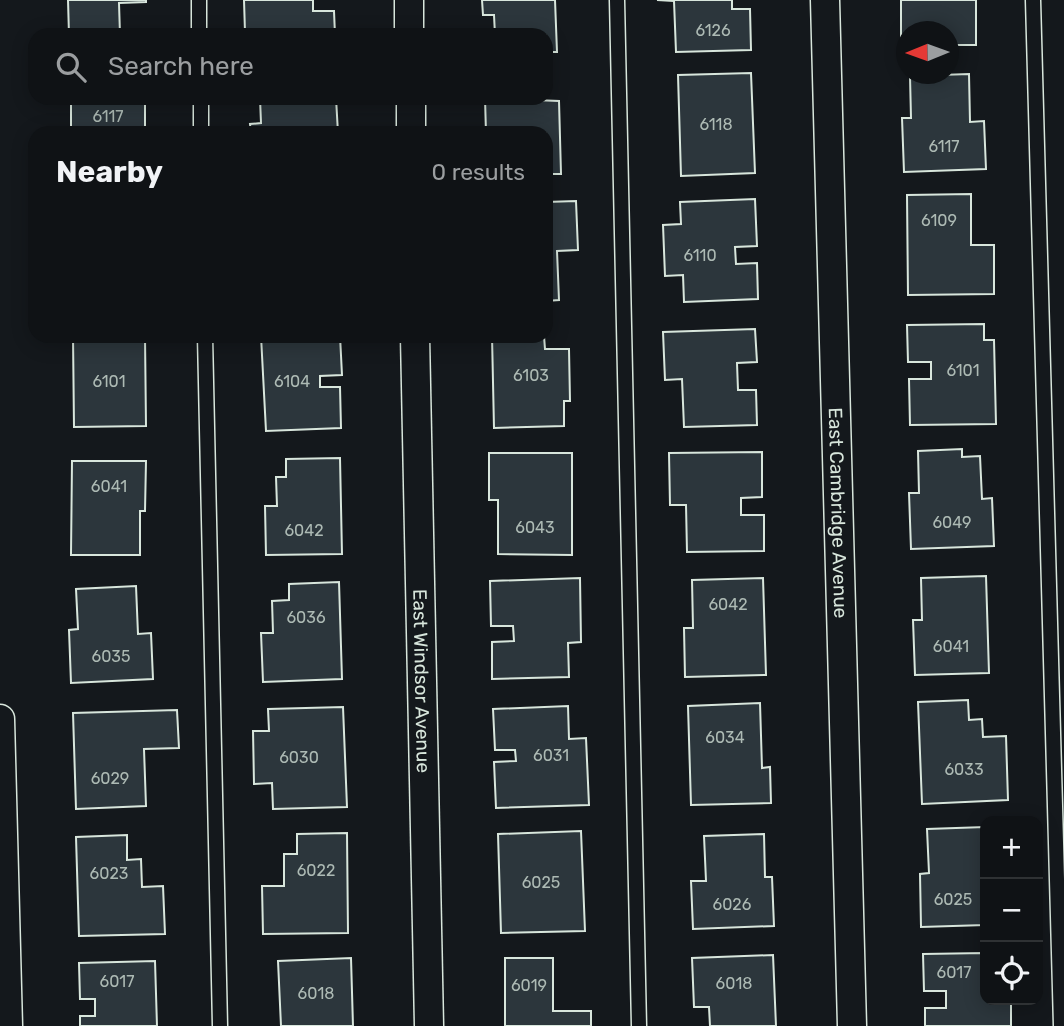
<!DOCTYPE html>
<html lang="en">
<head>
<meta charset="utf-8">
<style>
	body { margin:0; font-family:Rubik,sans-serif; background:#181b1e; color:#f1f3f6 }
	.controls { position:absolute; right:21px; bottom:21px; display:grid; overflow:hidden; border-radius:14px; box-shadow:0 4px 18px #0003 }
	.controls button { width:63px; height:63px; display:grid; place-items:center; padding:0; border:0; border-bottom:2px solid #2f3234; background:#0f1215; color:#f1f3f6; font:35px sans-serif }
	.compass { position:absolute; left:896px; top:21px; width:63px; height:63px; border-radius:50%; background:#0f1215; box-shadow:0 4px 18px #0003; rotate:269deg }
	.list { margin:0; padding:0; list-style:none }
	h2 { display:flex; justify-content:space-between; align-items:center; height:91px; margin:0; padding:0 28px; font-size:30px }
	h2 small { font-size:23px; font-weight:400; color:#9b9ea0 }
	.icon { flex:none; width:38px; height:38px; fill:none; stroke:currentColor; stroke-width:2; stroke-linecap:round; stroke-linejoin:round }
	.map { position:relative; flex:none; width:1064px; height:1026px; overflow:hidden }
	.search { position:absolute; background:#0f1215; box-shadow:0 4px 18px #0003; left:28px; top:28px; width:525px; height:77px; display:flex; align-items:center; gap:18px; box-sizing:border-box; padding:0 24px; border-radius:21px; color:#9b9ea0; font-size:26px }
	.panel { position:absolute; background:#0f1215; box-shadow:0 4px 18px #0003; left:28px; top:126px; width:525px; height:217px; border-radius:21px }
	.map>svg:first-child { display:block }
	.building { fill:#2c363c; stroke:#d8e6dc; stroke-width:2 }
	.lines { fill:none; stroke-linecap:round; stroke-linejoin:round }
	.lane-casing { stroke:#d8e6dc; stroke-width:17 }
	.street-casing { stroke:#d8e6dc; stroke-width:31 }
	.lane { stroke:#14181c; stroke-width:14 }
	.street { stroke:#14181c; stroke-width:28 }
	.labels { text-anchor:middle; stroke-width:5; stroke-linejoin:round; paint-order:stroke }
	.number-label { font-size:16px; fill:#adbab4 }
	.street-label { font-size:19px; fill:#d8e6dc; stroke:#14181c }
</style>
</head>
<body>
<div class="map">
<svg width="1064" height="1026" viewBox="0 0 1064 1026">
	<rect width="100%" height="100%" fill="#14181c"/>
	<!-- building -->
	<g class="building">
		<path d="M68,0H146V2L119,3L120,35H69Z"/>
		<path d="M244,0H313V11H334L335,35H258V32H245Z"/>
		<path d="M482,0H555L557,52H546V35H495L494,15H483Z"/>
		<path d="M657,0H732V9H750L751,50L676,52L674,1Z"/>
		<path d="M901,0H976V45H948V32H906V45H901Z"/>
		<path d="M751,73L755,173L681,176L678,75Z"/>
		<path d="M969,74L970,122L984,121L986,169L904,172L902,118H911L910,76Z"/>
		<rect x="71" y="98" width="74" height="35"/>
		<path d="M260,98H336L338,133H251L250,124L261,123Z"/>
		<path d="M485,98L559,101L561,174H546V133H486Z"/>
		<path d="M971,194V245H994V294L908,295L907,195Z"/>
		<path d="M755,199L757,246L735,247L736,264L757,263L758,299L684,302L683,275L665,276L663,225L681,224L680,202Z"/>
		<path d="M576,201L578,250L557,251L559,300L546,301V202Z"/>
		<path d="M984,324V340H994L996,424L910,425L909,379H931V362H908L907,325Z"/>
		<path d="M755,329L757,362L737,363L738,390H756L757,425L684,427L682,379L665,380L663,332Z"/>
		<path d="M73,336H145L146,426L74,427Z"/>
		<path d="M261,336H340L342,375L320,376V387H340L341,428L266,431Z"/>
		<path d="M492,336H544L545,349H569L570,401H564V426L494,428Z"/>
		<path d="M962,449V457L980,456L982,499L992,498L994,546L911,549L909,493H919L918,451Z"/>
		<path d="M762,452V497L741,498V515H764V551L687,552L686,505H670L669,453Z"/>
		<path d="M489,453H572V555L498,554V500H489Z"/>
		<path d="M340,458L342,554L266,555L265,506H277L276,477H286V459Z"/>
		<path d="M72,461H146L145,511H140V555H71Z"/>
		<path d="M986,576L989,673L915,675L913,620H922L921,578Z"/>
		<path d="M580,578L581,642L568,643L569,677L492,679V642L514,641L513,626H491L490,581Z"/>
		<path d="M763,578L766,675L685,677L684,628H693L692,580Z"/>
		<path d="M339,582L342,679L263,682L261,633H273L272,601L289,600V584Z"/>
		<path d="M136,586L138,634L151,633L153,679L71,683L69,630L78,629L76,589Z"/>
		<path d="M968,700L969,720L982,719L983,737L1006,736L1008,800L922,804L918,702Z"/>
		<path d="M760,703L762,768L770,767L771,803L691,805L688,706Z"/>
		<path d="M568,706L569,739L586,738L589,805L496,808L494,762L516,761L515,750H495L493,709Z"/>
		<path d="M343,707L347,807L273,809L272,783L254,784L253,731H269L268,709Z"/>
		<path d="M177,710L179,748L144,749L146,806L76,809L73,713Z"/>
		<path d="M985,827V925L921,927L920,874L929,873L927,829Z"/>
		<path d="M581,831L585,931L501,933L498,834Z"/>
		<path d="M347,833L348,933L263,934L262,886H284V854H297V834Z"/>
		<path d="M764,834L765,877H772L774,926L693,929L691,881H706L704,836Z"/>
		<path d="M127,835V860L141,859L142,887L163,886L165,934L79,936L76,837Z"/>
		<path d="M985,953V1000H1011V1026H925V1008H946V991H924L923,954Z"/>
		<path d="M773,955L776,1026H710L709,1007H694L692,958Z"/>
		<path d="M351,958L353,1026H281L278,961Z"/>
		<path d="M505,958H553V1011H591V1026H505Z"/>
		<path d="M155,961L157,1026H80V1016H95V999H80L79,963Z"/>
	</g>
	<g class="lines">
		<defs>
			<g id="lane">
				<path d="M199,0V35"/>
				<path d="M617,0L639,1026"/>
				<path d="M1033,0L1061,1026"/>
				<path d="M201,98V133"/>
				<path d="M205,336L220,1026"/>
			</g>
			<g id="street">
				<path d="M409,0V35"/>
				<path id="s1" d="M825,0L852,1026"/>
				<path d="M411,98V133"/>
				<path id="s2" d="M415,336L429,1026"/>
				<path d="M0,719L8,1026"/>
			</g>
		</defs>
		<!-- lane casing -->
		<use href="#lane" class="lane-casing"/>
		<!-- street casing -->
		<use href="#street" class="street-casing"/>
		<!-- lane -->
		<use href="#lane" class="lane"/>
		<!-- street -->
		<use href="#street" class="street"/>
	</g>
	<g class="labels">
		<!-- number labels -->
		<g class="number-label">
			<text x="713" y="36">6126</text>
			<text x="108" y="122">6117</text>
			<text x="716" y="130">6118</text>
			<text x="944" y="152">6117</text>
			<text x="939" y="226">6109</text>
			<text x="700" y="261">6110</text>
			<text x="963" y="376">6101</text>
			<text x="531" y="381">6103</text>
			<text x="109" y="387">6101</text>
			<text x="292" y="387">6104</text>
			<text x="109" y="492">6041</text>
			<text x="952" y="528">6049</text>
			<text x="535" y="533">6043</text>
			<text x="304" y="536">6042</text>
			<text x="728" y="610">6042</text>
			<text x="306" y="623">6036</text>
			<text x="951" y="652">6041</text>
			<text x="111" y="662">6035</text>
			<text x="725" y="743">6034</text>
			<text x="551" y="761">6031</text>
			<text x="299" y="763">6030</text>
			<text x="964" y="775">6033</text>
			<text x="110" y="784">6029</text>
			<text x="316" y="876">6022</text>
			<text x="109" y="879">6023</text>
			<text x="541" y="888">6025</text>
			<text x="953" y="905">6025</text>
			<text x="732" y="910">6026</text>
			<text x="954" y="978">6017</text>
			<text x="117" y="987">6017</text>
			<text x="734" y="989">6018</text>
			<text x="529" y="991">6019</text>
			<text x="316" y="999">6018</text>
		</g>
		<!-- street labels -->
		<g class="street-label">
			<text dy="7" stroke="none"><textPath href="#s1" startOffset="513">East Cambridge Avenue</textPath></text>
			<text dy="7" stroke="none"><textPath href="#s2" startOffset="345">East Windsor Avenue</textPath></text>
		</g>
	</g>
</svg>
<div class="controls">
<button>+</button>
<button>−</button>
<button><svg class="icon" aria-label="locate" viewBox="0 0 24 24"><circle cx="12" cy="12" r="6"/><path d="M12 2v4M12 18v4M2 12h4M18 12h4"/></svg></button>
</div>
<svg class="compass" viewBox="-18 -18 36 36"><path d="M0-13l5 13h-10z" fill="#e53935"/><path d="M0 13l5-13h-10z" fill="#9b9ea0"/></svg>
<div class="search"><svg class="icon" aria-label="search" viewBox="0 0 24 24"><circle cx="10" cy="10" r="6"/><path d="M15 15l6 6"/></svg>Search here</div>
<section class="panel">
<h2>Nearby<small>0 results</small></h2>
<ul class="list">
</ul>
</section>
</div>
</body>
</html>
